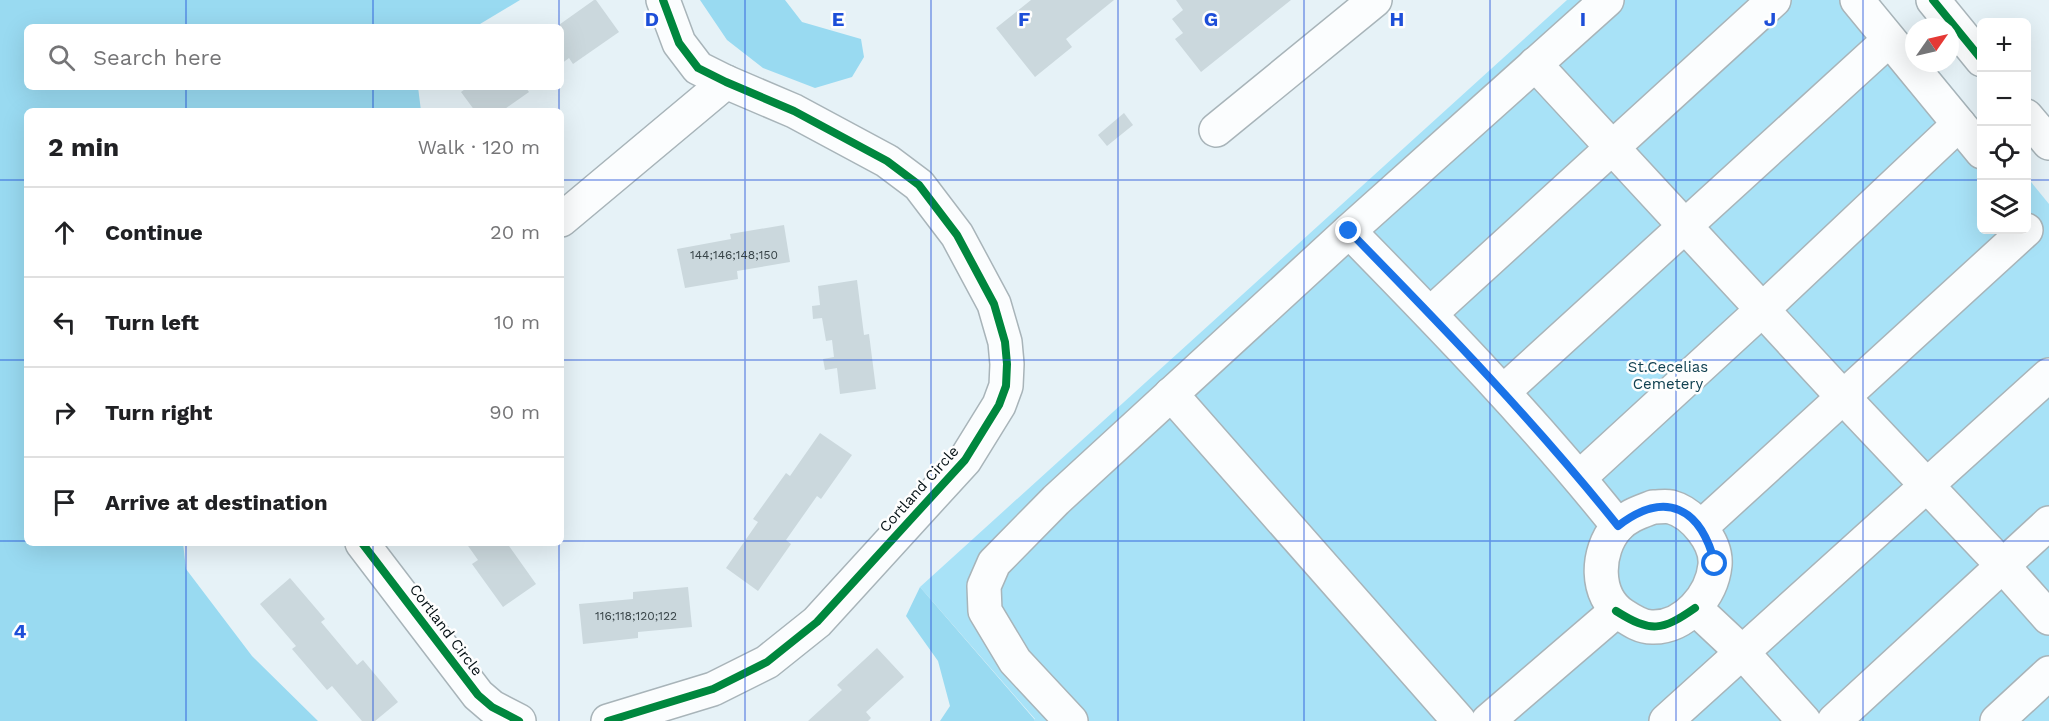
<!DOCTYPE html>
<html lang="en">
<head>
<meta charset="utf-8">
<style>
	body { margin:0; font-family:"Work Sans",sans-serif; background:#f6f6f6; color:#202124 }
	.controls { position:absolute; right:18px; top:18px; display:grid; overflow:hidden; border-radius:9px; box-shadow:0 6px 24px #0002 }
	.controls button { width:54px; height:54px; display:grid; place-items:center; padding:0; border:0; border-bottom:2px solid #e0e0e0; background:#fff; color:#202124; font:30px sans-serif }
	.compass { position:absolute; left:1905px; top:18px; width:54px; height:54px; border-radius:50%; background:#fff; box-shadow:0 6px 24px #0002; rotate:56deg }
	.stop { position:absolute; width:18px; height:18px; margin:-14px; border:4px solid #1a73e8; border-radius:50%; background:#fff }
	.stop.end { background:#1a73e8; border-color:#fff; box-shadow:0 2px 6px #0008 }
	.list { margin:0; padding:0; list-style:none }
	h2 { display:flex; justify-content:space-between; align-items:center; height:78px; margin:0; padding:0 24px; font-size:26px }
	h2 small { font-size:20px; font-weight:400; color:#757577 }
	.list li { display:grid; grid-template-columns:39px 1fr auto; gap:18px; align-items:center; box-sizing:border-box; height:90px; padding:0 24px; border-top:2px solid #e0e0e0 }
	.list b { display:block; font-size:22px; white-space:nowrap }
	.list em { font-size:20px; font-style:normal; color:#757577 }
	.icon { flex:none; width:33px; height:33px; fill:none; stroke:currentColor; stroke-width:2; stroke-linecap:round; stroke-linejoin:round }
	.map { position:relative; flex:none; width:2049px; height:721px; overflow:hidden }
	.search { position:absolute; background:#fff; box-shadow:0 6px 24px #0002; left:24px; top:24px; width:540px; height:66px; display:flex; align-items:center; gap:15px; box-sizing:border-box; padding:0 21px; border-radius:9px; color:#757577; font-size:22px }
	.panel { position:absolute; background:#fff; box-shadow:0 6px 24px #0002; left:24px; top:108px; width:540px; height:438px; border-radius:9px }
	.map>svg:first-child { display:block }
	.green { fill:#a8e2f7 }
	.forest { fill:#99daf1 }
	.building { fill:#cbd8dd }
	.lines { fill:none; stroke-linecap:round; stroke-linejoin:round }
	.minor-casing { stroke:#a8b4b9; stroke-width:36 }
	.minor { stroke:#fbfdfe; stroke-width:33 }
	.cycleway-casing { stroke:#fefefe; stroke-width:11 }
	.cycleway { stroke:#00873e; stroke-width:8 }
	.route { stroke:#1a73e8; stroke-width:8 }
	.grid { fill:none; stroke:#1d4ed8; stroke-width:1.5; stroke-opacity:0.55 }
	.labels { text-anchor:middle; stroke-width:5; stroke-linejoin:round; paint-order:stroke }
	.number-label { font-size:12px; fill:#364246 }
	.park-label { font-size:15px; fill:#114151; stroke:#fefefe }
	.street-label { font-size:15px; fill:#041014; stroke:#fefefe }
	.grid-label { font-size:20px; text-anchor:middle; font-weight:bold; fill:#1d4ed8; stroke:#fefefe; stroke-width:5; stroke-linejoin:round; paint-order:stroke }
</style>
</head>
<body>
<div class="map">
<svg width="2049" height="721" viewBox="0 0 2049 721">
	<rect width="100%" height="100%" fill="#e6f2f7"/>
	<!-- green -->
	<path class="green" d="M1567,0H1879L1914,42V63H1932L1981,123L1982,230H2026L2027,177L2049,204V721H1034L1035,719L920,587Z"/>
	<!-- forest -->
	<g class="forest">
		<path d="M0,0H520L475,27H27V87H418L421,111H27V543H183L186,569L252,656L318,721H0Z"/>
		<path d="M700,0H785L802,22L861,39L864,57L852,77L815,88L763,68L727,40Z"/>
		<path d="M920,587L1035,720L1034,721H940L950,706L938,661L906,616Z"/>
	</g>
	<!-- building -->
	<g class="building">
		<path d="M594,0H596L619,32L573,64L569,58L561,64V27H556Z"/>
		<path d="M1031,0H1114L1066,39L1072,47L1035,77L996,28Z"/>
		<path d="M1176,0H1291L1201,72L1175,39L1183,33L1172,19L1183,10Z"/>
		<path d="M468,87H528L526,88L529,92L502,111H475L461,92Z"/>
		<path d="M1124,113L1133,125L1107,146L1098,135Z"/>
		<path d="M784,225L790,262L737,271L738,279L685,288L677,249L731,239L730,234Z"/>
		<path d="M857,280L864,335L869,334L876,389L840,394L837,368L825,370L823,359L834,357L832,340L826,341L822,318L813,319L812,306L820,305L818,286Z"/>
		<path d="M820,433L852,455L821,499L817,496L786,540L791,544L758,591L726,568L758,522L753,519L786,473L790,476Z"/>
		<path d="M466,543H507L536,584L503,607L472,564L478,560Z"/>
		<path d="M290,578L325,619L321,622L357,665L363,660L398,702L375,721H362L332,686L327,690L292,649L296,646L260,604Z"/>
		<path d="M688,587L692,627L638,632V638L583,644L579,604L633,599V592Z"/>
		<path d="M877,648L904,677L866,712L871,718L868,721H808L842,690L837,685Z"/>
	</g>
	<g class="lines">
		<defs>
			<g id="minor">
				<path d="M1857,0L1982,152"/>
				<path d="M1933,0L1982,60"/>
				<path d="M1535,64L1844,398L2003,566L2049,618"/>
				<path d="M2026,116L2049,143"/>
				<path d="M1216,130L1375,0"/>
				<path d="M561,220L726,82"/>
				<path d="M1349,231C1442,326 1535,422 1618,526"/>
				<path d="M1430,314L1774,0"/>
				<path d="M1503,392L1889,40"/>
				<path d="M1171,394L1459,721"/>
				<path d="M1579,478L1763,309L1959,124"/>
				<path d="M1653,507C1659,507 1666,506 1671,507C1693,513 1717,542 1715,565C1712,595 1685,628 1652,627C1641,627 1632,621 1623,615C1594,596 1596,551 1617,527C1627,516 1640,512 1653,507Z"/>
				<path d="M1701,527L2026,230"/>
				<path d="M362,543L478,695L492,707L519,721"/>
				<path d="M1695,608L1742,652L1804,721"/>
				<path d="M608,721L713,689L767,662L817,622L965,460L999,405L1006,386L1007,364L1005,342L994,304L957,235L919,185L887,161L794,111L726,82L698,68L679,43L663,0"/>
				<path d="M1071,721L1015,661L985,611L984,586L994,563L1056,500L1349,231L1607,0"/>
				<path d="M1488,721L1616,611"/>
				<path d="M1666,721L2049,375"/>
				<path d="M1834,721L2049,523"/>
				<path d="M1997,721L2049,673"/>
			</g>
		</defs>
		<!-- minor casing -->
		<use href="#minor" class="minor-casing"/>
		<!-- minor -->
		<use href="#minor" class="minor"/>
		<defs>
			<g id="cycleway">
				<path d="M1933,0L1982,60"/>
				<path d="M362,543L478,695L492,707L519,721"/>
				<path d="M1616,611C1651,633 1662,631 1695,608"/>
				<path d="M608,721L713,689L767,662L817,622L965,460L999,405L1006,386L1007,364L1005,342L994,304L957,235L919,185L887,161L794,111L726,82L698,68L679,43L663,0"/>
			</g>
		</defs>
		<!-- cycleway casing -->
		<use href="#cycleway" class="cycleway-casing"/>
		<!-- cycleway -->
		<use href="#cycleway" class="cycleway"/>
	</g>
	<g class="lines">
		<!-- route -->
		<path class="route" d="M1349,231C1442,326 1535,422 1618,526C1666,489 1701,508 1715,564"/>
	</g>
	<!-- grid -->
	<path class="grid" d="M186,0V27M373,0V27M559,0V27M745,0V721M931,0V721M1118,0V721M1304,0V721M1490,0V721M1676,0V721M1863,0V721M186,87V111M373,87V111M559,87V111M0,180H27M561,180H1982M2026,180H2049M0,360H27M561,360H2049M0,541H27M561,541H2049M186,543V721M373,543V721M559,543V721"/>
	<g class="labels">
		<!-- number labels -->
		<g class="number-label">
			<text x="734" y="259">144;146;148;150</text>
			<text x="636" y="620">116;118;120;122</text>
		</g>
		<!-- park labels -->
		<g class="park-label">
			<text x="1668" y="372">St.Cecelias<tspan x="1668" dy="17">Cemetery</tspan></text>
		</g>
		<!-- street labels -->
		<g class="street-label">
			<text transform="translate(919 489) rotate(-48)" y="5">Cortland Circle</text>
			<text transform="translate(446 630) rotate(53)" y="5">Cortland Circle</text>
		</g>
	</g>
	<g class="grid-label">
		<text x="652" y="26">D</text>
		<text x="838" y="26">E</text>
		<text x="1024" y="26">F</text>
		<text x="1211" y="26">G</text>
		<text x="1397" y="26">H</text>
		<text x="1583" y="26">I</text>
		<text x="1770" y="26">J</text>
		<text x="20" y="638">4</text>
	</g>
</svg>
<div class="controls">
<button>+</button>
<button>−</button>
<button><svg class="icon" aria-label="locate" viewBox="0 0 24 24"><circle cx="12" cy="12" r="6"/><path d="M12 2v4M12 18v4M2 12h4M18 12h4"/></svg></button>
<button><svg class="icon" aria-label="layers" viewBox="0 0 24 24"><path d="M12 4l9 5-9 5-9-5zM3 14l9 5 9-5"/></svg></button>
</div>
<svg class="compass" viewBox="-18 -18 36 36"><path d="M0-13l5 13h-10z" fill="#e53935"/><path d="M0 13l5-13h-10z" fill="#757577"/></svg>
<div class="stop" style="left:1715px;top:564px"></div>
<div class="stop end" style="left:1349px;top:231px"></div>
<div class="search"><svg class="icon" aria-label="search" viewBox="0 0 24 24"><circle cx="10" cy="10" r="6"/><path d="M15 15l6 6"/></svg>Search here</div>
<section class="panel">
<h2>2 min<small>Walk · 120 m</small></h2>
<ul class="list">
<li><svg class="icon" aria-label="ahead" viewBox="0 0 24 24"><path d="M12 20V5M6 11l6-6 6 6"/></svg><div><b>Continue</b></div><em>20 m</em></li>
<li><svg class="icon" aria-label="left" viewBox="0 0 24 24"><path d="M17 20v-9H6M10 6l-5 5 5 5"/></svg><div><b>Turn left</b></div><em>10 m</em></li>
<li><svg class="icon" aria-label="right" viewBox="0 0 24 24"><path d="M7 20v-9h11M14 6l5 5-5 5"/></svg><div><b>Turn right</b></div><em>90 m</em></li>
<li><svg class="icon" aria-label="arrive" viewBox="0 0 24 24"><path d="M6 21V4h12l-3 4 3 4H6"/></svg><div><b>Arrive at destination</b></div></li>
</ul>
</section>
</div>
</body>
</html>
